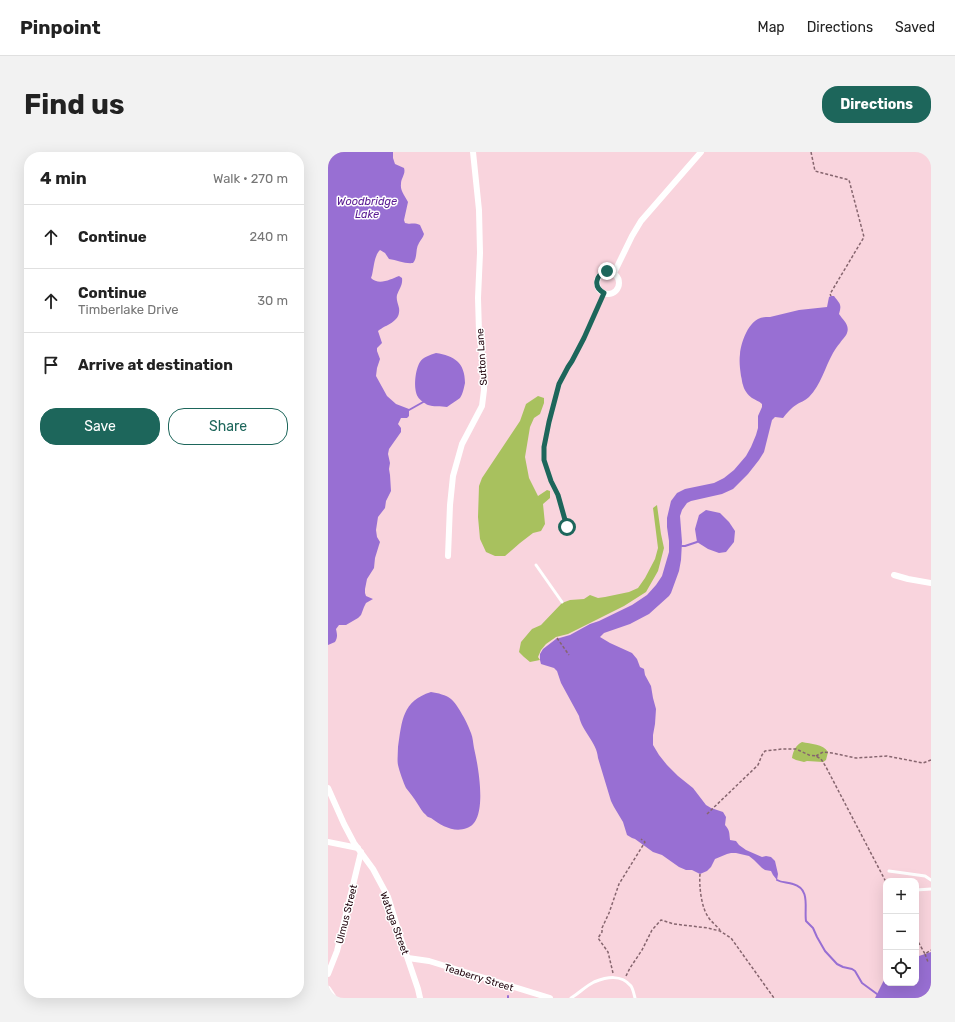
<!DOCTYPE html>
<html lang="en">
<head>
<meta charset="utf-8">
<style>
	body { margin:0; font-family:Rubik,sans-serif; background:#f2f2f2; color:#222 }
	.controls { position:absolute; right:12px; bottom:12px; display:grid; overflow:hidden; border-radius:8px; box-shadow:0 4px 16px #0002 }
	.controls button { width:36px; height:36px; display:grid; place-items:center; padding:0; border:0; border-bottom:1px solid #e0e0e0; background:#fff; color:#222; font:20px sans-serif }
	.stop { position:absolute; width:12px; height:12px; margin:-9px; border:3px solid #1d665b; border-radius:50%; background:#fff }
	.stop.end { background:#1d665b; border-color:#fff; box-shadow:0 1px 4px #0008 }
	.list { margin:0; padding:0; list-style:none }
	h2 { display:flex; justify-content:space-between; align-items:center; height:52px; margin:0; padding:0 16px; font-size:17px }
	h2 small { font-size:13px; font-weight:400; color:#767676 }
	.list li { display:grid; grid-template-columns:26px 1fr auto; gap:12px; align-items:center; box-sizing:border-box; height:64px; padding:0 16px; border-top:1px solid #e0e0e0 }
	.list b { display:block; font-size:15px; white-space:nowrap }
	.list p { margin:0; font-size:13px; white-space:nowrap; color:#767676 }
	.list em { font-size:13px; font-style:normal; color:#767676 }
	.actions { display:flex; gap:8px; padding:12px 16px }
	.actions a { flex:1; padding:9px 0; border:1px solid #1d665b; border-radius:16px; text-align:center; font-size:14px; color:#1d665b }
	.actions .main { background:#1d665b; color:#fff }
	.icon { flex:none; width:22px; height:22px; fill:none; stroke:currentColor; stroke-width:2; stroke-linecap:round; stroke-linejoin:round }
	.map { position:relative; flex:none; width:603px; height:846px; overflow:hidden; border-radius:16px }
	header { display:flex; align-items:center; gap:24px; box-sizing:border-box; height:56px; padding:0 20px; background:#fff; border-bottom:1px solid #e0e0e0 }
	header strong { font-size:19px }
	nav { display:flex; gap:22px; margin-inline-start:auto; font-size:14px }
	.intro { display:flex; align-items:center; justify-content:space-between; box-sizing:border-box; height:96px; padding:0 24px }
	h1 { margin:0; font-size:28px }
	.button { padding:10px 18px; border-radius:16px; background:#1d665b; color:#fff; font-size:14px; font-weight:700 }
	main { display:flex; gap:24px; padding:0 24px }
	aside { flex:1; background:#fff; border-radius:16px; box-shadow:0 4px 16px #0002 }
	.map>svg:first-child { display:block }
	.green { fill:#a8c15e }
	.water { fill:#986fd3 }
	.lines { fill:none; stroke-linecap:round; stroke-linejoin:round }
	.stream { stroke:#986fd3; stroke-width:2 }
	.path { stroke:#86656e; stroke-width:1.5; stroke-dasharray:3 2; stroke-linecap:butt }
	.lane { stroke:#fff; stroke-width:3 }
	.street { stroke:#fff; stroke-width:6 }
	.route { stroke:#1d665b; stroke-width:5 }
	.labels { text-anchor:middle; stroke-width:3; stroke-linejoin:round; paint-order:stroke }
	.street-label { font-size:10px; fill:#1f030c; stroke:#fff }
	.water-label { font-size:11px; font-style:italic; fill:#581992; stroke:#fff }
</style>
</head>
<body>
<header>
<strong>Pinpoint</strong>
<nav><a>Map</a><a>Directions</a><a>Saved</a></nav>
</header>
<div class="intro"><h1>Find us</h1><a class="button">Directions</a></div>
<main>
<aside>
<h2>4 min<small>Walk · 270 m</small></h2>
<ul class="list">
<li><svg class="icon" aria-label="ahead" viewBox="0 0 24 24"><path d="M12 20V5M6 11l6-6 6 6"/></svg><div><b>Continue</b></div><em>240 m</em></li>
<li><svg class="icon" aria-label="ahead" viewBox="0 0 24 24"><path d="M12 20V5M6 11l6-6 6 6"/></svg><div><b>Continue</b><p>Timberlake Drive</p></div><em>30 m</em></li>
<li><svg class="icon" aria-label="arrive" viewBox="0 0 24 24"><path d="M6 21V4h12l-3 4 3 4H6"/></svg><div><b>Arrive at destination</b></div></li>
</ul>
<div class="actions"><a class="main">Save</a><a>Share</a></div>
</aside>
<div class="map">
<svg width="603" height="846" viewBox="0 0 603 846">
	<rect width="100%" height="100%" fill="#f9d4dd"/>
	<!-- green -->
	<g class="green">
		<path d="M210,244L216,246V251L212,262L206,266L202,275L197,305L201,326L210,344L219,338L222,339V346L215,352L217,372L213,379L205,381L192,391L177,404H167L158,400L152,387L150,365L151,334L154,326L192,269L198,252Z"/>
		<path d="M329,353L333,382L336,396L330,419L318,440L296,454L240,482L228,485L218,492L213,498L210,505L212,508L202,510L196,505L191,500L193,490L204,477L213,473L234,451L242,448L256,447L262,443L270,446L277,445L301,440L310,436L317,426L327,407L330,396L325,356Z"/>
		<path d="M474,590C483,592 495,592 500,600L498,608L495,610L479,609L476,610L468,608L464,606C465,599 468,593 474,590Z"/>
	</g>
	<!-- water -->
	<g class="water">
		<path d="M0,0H65V6L67,12L76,16C78,22 73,26 73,32C72,39 77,44 80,50L76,68L77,71C83,73 85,70 92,73L96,82C95,86 93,87 91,91C87,97 90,105 85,111C77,112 69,108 61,107L57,101L52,98C46,104 46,115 44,123L43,126C51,134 63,127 71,124L74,126C75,133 71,137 69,143C68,148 70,151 71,156C73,170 59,172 50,179L54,191L49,196V199L52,207L49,216L48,224L59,244L68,252L81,257V264L79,266H73L70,272L73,276V280L61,297L60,302L62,311L61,317L62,323L63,339L58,349L57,356L50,365L48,378L49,385L52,390L51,393L47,406L46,416L39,427L37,437V441L38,444L45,447L38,451L36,455L33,463L30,466L18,473H11L8,477C9,482 10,485 7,490L0,493Z"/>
		<path d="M503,144H506C512,152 514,152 511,162C515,168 522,173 519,181C518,184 514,188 512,191C509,194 507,198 505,201C497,215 493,233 481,245C477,249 472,250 468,253C463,256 458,262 455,266L447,265L444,268L436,300L431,308L420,322L405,337L394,342L363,349L359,351L354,358L352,364L354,390L353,408L351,419L343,441L341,444L321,462L302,472L276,481L272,485L282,491L304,501L309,507L312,515L316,517L317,523L323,534L325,546L328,557L327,572L325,583V593L331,603L339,613L350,624L365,636L378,653L383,656L395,660L398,665L397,673C402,679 401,680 402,688L408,689L411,693L418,698L434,705L438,704L443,705L447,709L450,722L449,728L445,723L443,719L437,718L434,716L426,708L421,704L408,701H403L399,702L387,707L383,715L379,719L372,722L364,718H358L351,715L334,703L325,700L307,687L304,686L299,683L295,670L286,655L283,649L270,606C269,590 254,580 251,564L233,531L229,519L226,516L213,512L212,508V502L215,497L228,487L242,483L262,472L271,469L304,453L319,443L328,433L334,424L341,400V389L339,375V366L343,349L349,341L357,337L386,331L396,326L406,318L418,304L423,295L428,283L430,276V264L434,255V252C431,249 427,248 424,246C420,243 416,238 415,233C414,231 414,227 413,224C412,217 411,209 412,202C413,191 419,173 430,167C434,165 438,165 442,165L471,158L499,155L501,145Z"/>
		<path d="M108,201C126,204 137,210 137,231C136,235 135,242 132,246C128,249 123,252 119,255C113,254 105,255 100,253C97,252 91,247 90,245C85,237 87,218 92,210C95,205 102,203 108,201Z"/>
		<path d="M378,358L392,361L401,370L407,379L406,390L398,400L391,401L380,397L369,390L367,377L371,363Z"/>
		<path d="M103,540C110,541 118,543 123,547C130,553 140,572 143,581C145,586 145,591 146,596C150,613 161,669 139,676C126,681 114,674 103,666C101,665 99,665 98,663C94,660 92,655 89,651C86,646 82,641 78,636C76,632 71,618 70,613C69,608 70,601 70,595C74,569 74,549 103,540Z"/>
		<path d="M603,800V846H547L558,824V831H588V805Z"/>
	</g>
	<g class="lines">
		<!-- stream -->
		<g class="stream">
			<path d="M81,258L97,249"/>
			<path d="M354,394H357L369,390"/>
			<path d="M449,728C454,731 459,730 465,732C483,737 476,756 478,769L485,776L489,785L497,799L509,812L515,815L524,817L527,819L534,831L549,842"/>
			<path d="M180,846V844"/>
		</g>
		<!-- path -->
		<g class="path">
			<path d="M483,0L487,19L521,28L536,85L502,142L503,144"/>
			<path d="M229,486L241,503"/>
			<path d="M488,604L495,600L504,601L528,606L559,604L595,611L603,608"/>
			<path d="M379,662L430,613L434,603L437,599L454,597H468L481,603L488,604L493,607L498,615L558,730"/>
			<path d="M372,722C371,733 373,753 379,763C382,769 388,773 392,778"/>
			<path d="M588,786L597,802L603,798"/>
			<path d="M597,802L600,810"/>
			<path d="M285,821L280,800L270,786L274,780V776L281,761L291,732L317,690L313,687"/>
			<path d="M298,824L302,816L314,798L324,778L333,768L346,772L380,776L392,779L403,786L446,846"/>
		</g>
		<!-- lane -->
		<g class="lane">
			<path d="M239,375L230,343L223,329L216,308V295L221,269L231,232L235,222L240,215L244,209L256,186L276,141"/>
			<path d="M208,413L234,450"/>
			<path d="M561,719L597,724L603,728"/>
			<path d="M588,738L603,737"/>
			<path d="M243,846C251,841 258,834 266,830C279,825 293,822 303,834C305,837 306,842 307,846"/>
		</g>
		<!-- street -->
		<g class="street">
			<circle cx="280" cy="131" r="11"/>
			<path d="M286,121L304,84L313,69L373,0"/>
			<path d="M120,404L122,353L125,324L134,292L154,254L156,238V217L151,180L150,146L152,101L151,58L145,0"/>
			<path d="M566,423L580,427L603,431"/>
			<path d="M0,636L16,672L26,691L45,717L60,745L72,784L90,837L92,846"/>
			<path d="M0,690L30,696"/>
			<path d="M80,806L101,809L222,846"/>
			<path d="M0,822L9,799L33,700"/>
			<path d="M0,837L6,846"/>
		</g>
	</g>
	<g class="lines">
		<!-- route -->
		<path class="route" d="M239,375L230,343L223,329L216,308V295L221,270L231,232L240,215L244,209L256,186L276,141C265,135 267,123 279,119"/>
	</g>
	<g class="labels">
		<!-- street labels -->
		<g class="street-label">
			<text transform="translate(153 205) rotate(-94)" y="4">Sutton Lane</text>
			<text transform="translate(18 762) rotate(-76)" y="4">Ulmus Street</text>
			<text transform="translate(67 771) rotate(70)" y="4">Watuga Street</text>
			<text transform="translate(151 825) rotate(17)" y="4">Teaberry Street</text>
		</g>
		<!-- water labels -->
		<g class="water-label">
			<text x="39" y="53">Woodbridge<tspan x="39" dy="13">Lake</tspan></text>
		</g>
	</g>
</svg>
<div class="controls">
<button>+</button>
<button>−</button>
<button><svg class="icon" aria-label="locate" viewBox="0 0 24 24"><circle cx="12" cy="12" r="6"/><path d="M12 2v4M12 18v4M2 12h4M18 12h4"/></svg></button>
</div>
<div class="stop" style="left:239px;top:375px"></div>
<div class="stop end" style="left:279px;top:119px"></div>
</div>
</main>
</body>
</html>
